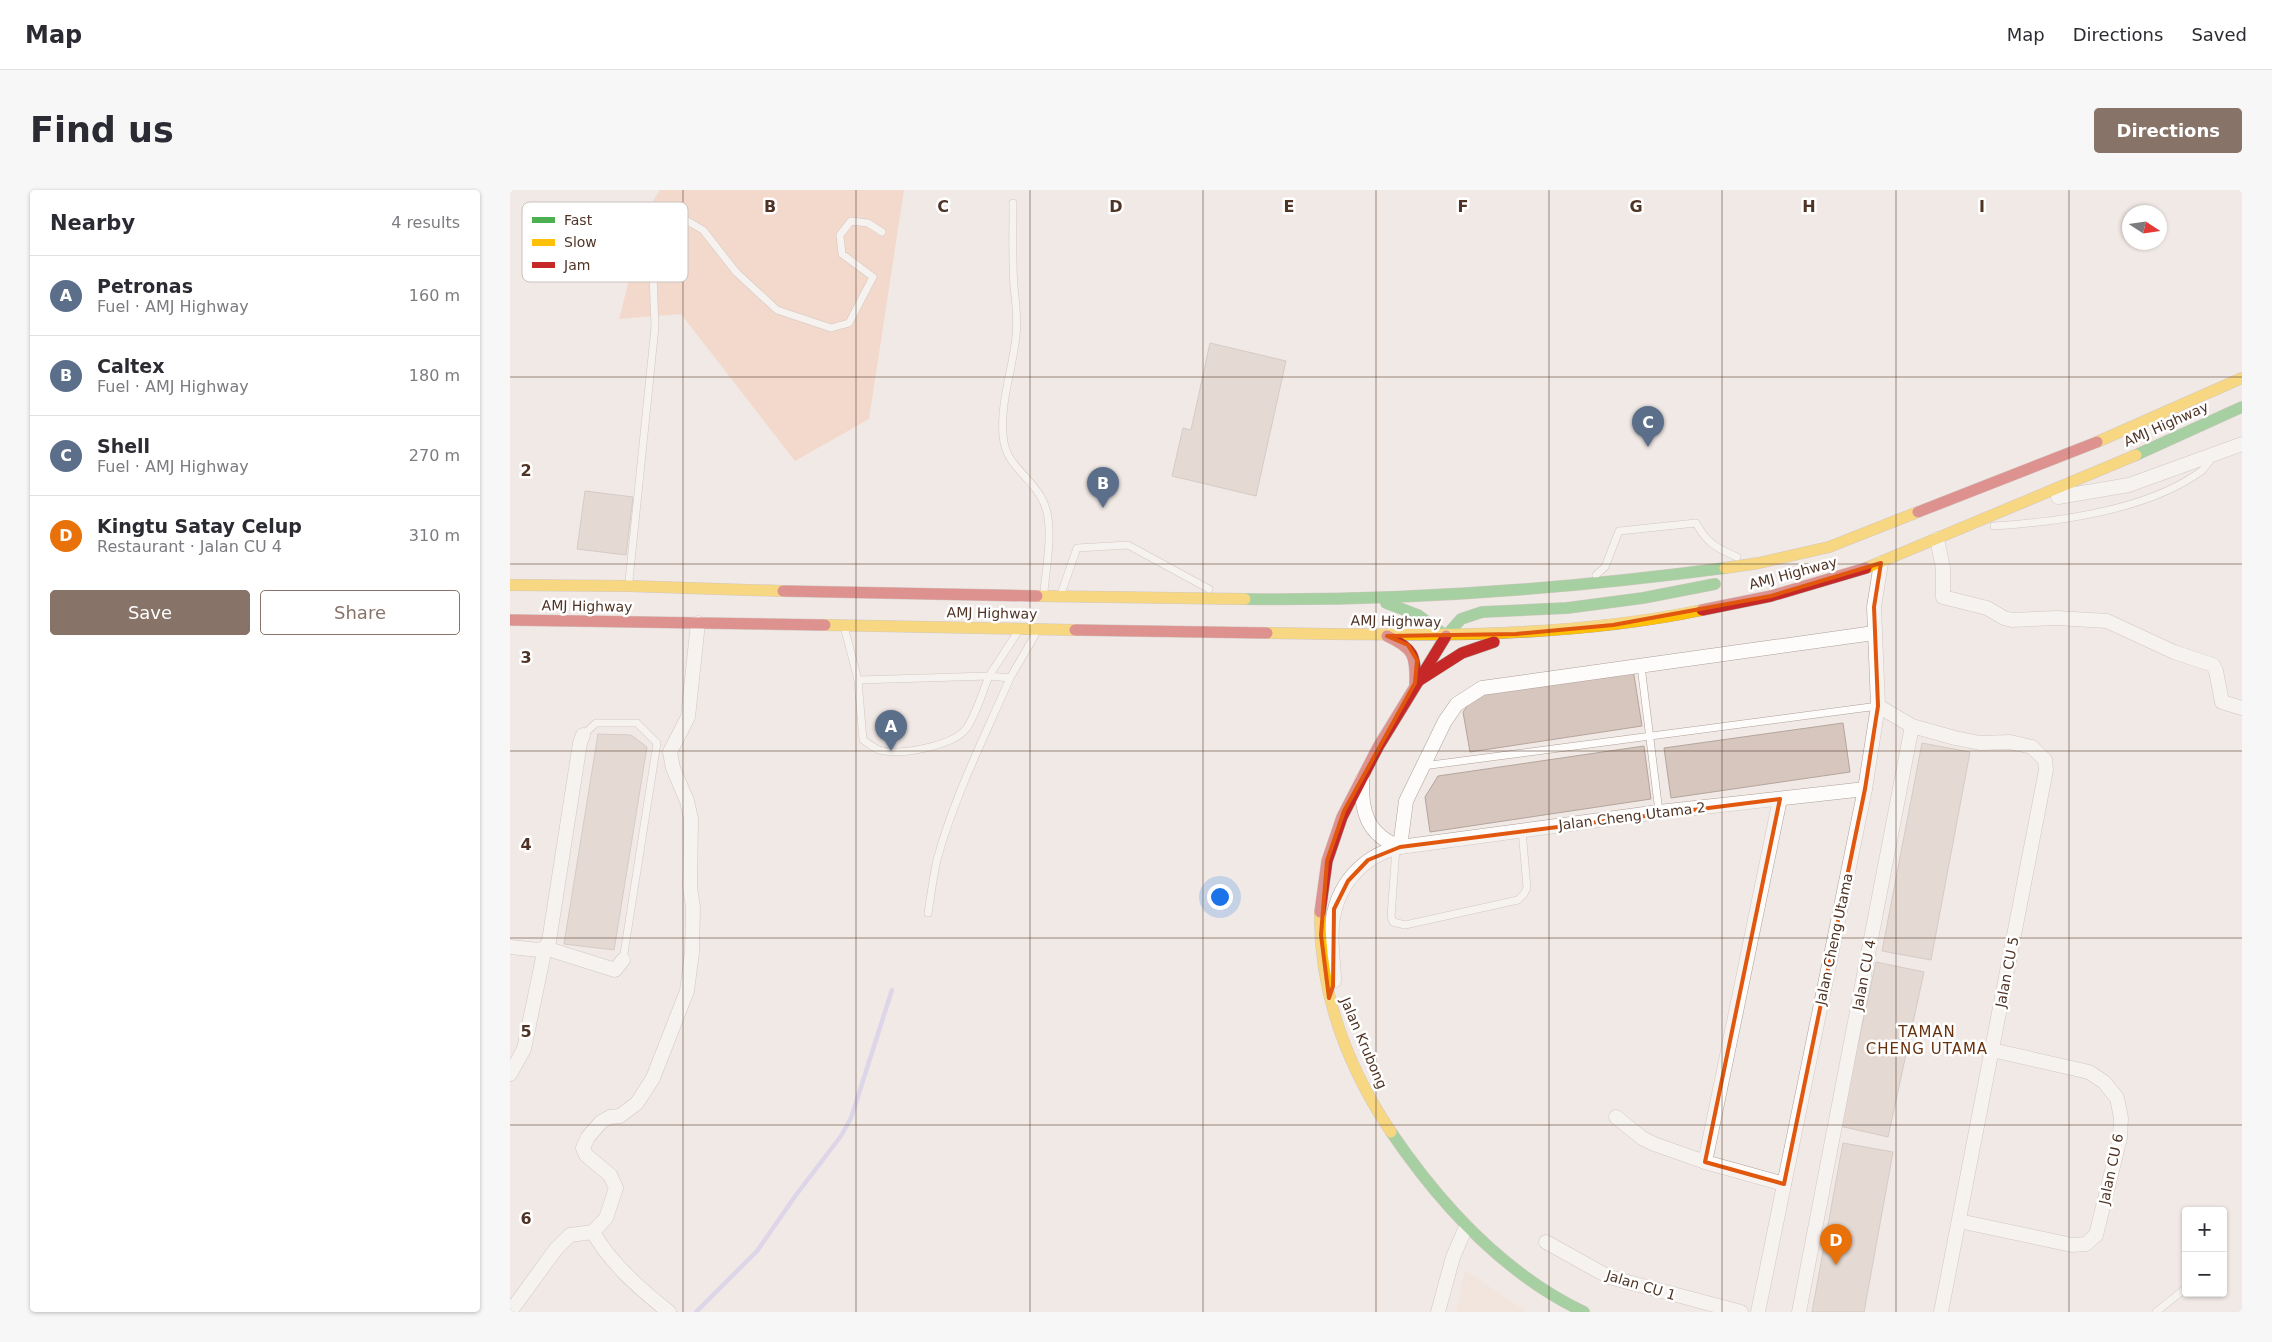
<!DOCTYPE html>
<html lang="en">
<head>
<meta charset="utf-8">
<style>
	body { margin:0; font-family:"DejaVu Sans",sans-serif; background:#f7f7f7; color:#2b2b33 }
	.controls { position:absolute; right:15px; bottom:15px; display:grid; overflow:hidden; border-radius:5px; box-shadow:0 1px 4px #0004 }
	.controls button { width:45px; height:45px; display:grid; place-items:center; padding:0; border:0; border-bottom:1px solid #e1e1e2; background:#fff; color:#2b2b33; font:25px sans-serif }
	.compass { position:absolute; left:1612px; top:15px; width:45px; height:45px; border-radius:50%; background:#fff; box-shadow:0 1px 4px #0004; rotate:102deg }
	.you { position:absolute; left:709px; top:706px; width:18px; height:18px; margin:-12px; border:4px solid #fff; border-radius:50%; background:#1a73e8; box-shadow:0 0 0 8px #1a73e833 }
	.badge { display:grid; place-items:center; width:32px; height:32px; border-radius:50%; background:#887368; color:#fff; font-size:16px; font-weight:700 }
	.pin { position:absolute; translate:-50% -41px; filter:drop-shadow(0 1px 2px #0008) }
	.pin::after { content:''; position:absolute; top:26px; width:18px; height:15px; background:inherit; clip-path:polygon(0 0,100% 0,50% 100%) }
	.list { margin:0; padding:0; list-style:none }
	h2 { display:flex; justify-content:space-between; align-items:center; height:65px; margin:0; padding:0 20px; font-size:21px }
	h2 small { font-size:16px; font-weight:400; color:#7c7c81 }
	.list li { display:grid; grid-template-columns:32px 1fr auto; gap:15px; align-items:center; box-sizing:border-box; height:80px; padding:0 20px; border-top:1px solid #e1e1e2 }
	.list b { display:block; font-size:19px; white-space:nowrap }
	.list p { margin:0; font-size:16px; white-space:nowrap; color:#7c7c81 }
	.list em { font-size:16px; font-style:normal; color:#7c7c81 }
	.actions { display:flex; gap:10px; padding:15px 20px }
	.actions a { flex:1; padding:11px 0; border:1px solid #887368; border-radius:5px; text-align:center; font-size:18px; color:#887368 }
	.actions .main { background:#887368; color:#fff }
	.map { position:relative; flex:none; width:1732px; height:1122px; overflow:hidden; border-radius:5px }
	header { display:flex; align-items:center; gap:30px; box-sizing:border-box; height:70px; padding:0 25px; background:#fff; border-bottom:1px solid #e1e1e2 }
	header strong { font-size:24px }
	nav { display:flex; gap:28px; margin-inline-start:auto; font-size:18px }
	.intro { display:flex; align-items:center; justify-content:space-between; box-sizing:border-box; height:120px; padding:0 30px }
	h1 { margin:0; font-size:35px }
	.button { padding:12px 22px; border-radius:5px; background:#887368; color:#fff; font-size:18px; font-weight:700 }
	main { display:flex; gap:30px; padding:0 30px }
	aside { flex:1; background:#fff; border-radius:5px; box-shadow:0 1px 4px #0004 }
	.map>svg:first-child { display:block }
	.built { fill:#f4dfd5 }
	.green { fill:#f5c5aa }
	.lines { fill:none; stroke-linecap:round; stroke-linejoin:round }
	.stream { stroke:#c6beee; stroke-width:4.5 }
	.building { fill:#d6c6bd; stroke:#b4a59d }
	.lane-casing { stroke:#ae9f97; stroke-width:8 }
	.street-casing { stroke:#ae9f97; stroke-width:15 }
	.fast-casing { stroke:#ae9f97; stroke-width:12 }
	.slow-casing { stroke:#ae9f97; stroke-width:12 }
	.jam-casing { stroke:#ae9f97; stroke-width:12 }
	.lane { stroke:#fdfcfb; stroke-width:7 }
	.street { stroke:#fdfcfb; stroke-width:14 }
	.fast { stroke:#4caf50; stroke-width:11 }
	.slow { stroke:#ffc107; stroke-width:11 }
	.jam { stroke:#c62828; stroke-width:11 }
	.marked { fill:none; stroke:#e0570d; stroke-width:4; stroke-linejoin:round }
	.grid { fill:none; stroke:#4f3425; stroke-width:1; stroke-opacity:0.55 }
	.labels { text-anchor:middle; stroke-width:5; stroke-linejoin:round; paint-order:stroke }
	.street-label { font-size:14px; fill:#4f3425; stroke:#fff }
	.neighbourhood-label { font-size:15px; letter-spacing:1px; fill:#68310d; stroke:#fff }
	.key { fill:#fff; stroke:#cac2be; stroke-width:1 }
	.key-label { font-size:14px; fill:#4f3425 }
	.grid-label { font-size:16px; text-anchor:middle; font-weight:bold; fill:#4f3425; stroke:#fff; stroke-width:5; stroke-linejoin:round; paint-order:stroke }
</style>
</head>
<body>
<header>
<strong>Map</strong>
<nav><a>Map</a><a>Directions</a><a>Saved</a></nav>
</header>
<div class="intro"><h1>Find us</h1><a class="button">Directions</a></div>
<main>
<aside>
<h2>Nearby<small>4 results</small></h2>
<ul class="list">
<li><span class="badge" style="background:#5c6f8a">A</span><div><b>Petronas</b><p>Fuel · AMJ Highway</p></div><em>160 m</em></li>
<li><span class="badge" style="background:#5c6f8a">B</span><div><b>Caltex</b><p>Fuel · AMJ Highway</p></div><em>180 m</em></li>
<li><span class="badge" style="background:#5c6f8a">C</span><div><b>Shell</b><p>Fuel · AMJ Highway</p></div><em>270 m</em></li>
<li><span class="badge" style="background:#e8710a">D</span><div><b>Kingtu Satay Celup</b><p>Restaurant · Jalan CU 4</p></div><em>310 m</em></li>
</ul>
<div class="actions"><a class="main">Save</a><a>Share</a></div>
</aside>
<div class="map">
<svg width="1732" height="1122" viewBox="0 0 1732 1122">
	<rect width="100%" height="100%" fill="#f1e9e5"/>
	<!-- built -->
	<path class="built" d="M955,1080L1017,1122H946Z"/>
	<!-- green -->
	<path class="green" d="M150,0H394L359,229L285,271L171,124L109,129L137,20Z"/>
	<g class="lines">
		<!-- stream -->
		<path class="stream" d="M186,1122L247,1061L286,1005L331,946L341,928L382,800"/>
	</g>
	<!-- building -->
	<g class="building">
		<path d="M700,153L776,171L746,306L662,286L673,238L681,240Z"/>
		<path d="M75,301L123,307L116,365L67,359Z"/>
		<path d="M1123,479L1132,536L960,562L953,522L966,504Z"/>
		<path d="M1333,533L1340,582L1161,608L1154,558Z"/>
		<path d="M88,544L121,545L137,557L104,760L54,754Z"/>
		<path d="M1412,553L1460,562L1421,770L1372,761Z"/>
		<path d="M1134,556L1141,609L920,642L915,607L928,586Z"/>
		<path d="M1366,772L1414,782L1378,947L1330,936Z"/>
		<path d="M1333,953L1383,962L1354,1122H1302Z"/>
	</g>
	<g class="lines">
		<defs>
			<g id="lane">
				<path d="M503,13C503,41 502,69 504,97C506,114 508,129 506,146C503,178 490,212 493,245C495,277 521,285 533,311C545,335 536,377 534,402"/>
				<path d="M1484,336C1547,332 1637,320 1690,282C1695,279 1698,272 1702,268"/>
				<path d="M1086,385L1095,377L1109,341L1186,333C1197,353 1206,358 1227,367"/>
				<path d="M119,391L145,137L142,58L156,34L174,29L193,40L226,82L267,120L321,138L339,133L363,87L332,64L330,45L341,31L358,33L372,42"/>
				<path d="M552,401L567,358L618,355L699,399"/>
				<path d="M335,440L348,490L479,486L507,443"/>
				<path d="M1131,476L1149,622"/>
				<path d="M500,488L525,445"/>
				<path d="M348,490L353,550C358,553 364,558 369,560C390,566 442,556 456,539C466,525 472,503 479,486L500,488C474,548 444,607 427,670C423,687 421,705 418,723"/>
				<path d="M73,545L86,533H127L147,553L113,770"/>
				<path d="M913,576L1368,516"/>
				<path d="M886,658L881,726L883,732L895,735L1008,710L1014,704L1017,698L1012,640"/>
				<path d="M1646,1122L1676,1098"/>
			</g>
			<g id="street">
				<path d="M1548,307L1619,295L1732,254"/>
				<path d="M1427,349L1433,378V407L1477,418L1494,428L1502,430L1547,428L1597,431L1664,462L1703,475L1706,481L1712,512L1732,518"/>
				<path d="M1368,516L1402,536L1445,548L1470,553L1500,552L1522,557L1535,570L1536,580L1431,1122"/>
				<path d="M852,590C851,621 857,645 890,657"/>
				<path d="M890,657L896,611L935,531L947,514L972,498L1364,443"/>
				<path d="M0,757L29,760L35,758L105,780L113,770"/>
				<path d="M824,791C824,773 820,755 822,737C825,697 851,666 890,657L1149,622L1355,599"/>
				<path d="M0,884L14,859L35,758L39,751L70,553L73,545"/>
				<path d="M1106,927L1132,948L1144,954L1195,972L1274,994"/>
				<path d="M1195,972L1270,609"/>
				<path d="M1449,1031L1562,1055L1576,1054L1586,1045L1610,948L1611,928L1607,908L1594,892L1579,882L1482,860"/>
				<path d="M83,1042L96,1028L106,998L100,985L76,965L73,958L78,947L91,932L100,927L110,926L127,913L143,888L177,801L182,762L183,717L180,697L181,629L177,611L163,578L160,562L178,527L188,433"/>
				<path d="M1036,1052L1099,1087L1231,1122"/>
				<path d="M0,1122L46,1059L60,1045L83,1042C100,1073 131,1100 159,1122"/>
				<path d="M928,1122L943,1067L956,1037"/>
				<path d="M1248,1122L1355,599L1368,516L1364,417L1371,373"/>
				<path d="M1289,1122L1402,536"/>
			</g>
			<g id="fast">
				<path d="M1626,265L1732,217"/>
				<path d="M735,409C896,411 1056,399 1215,378"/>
				<path d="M876,413L908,425L936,446"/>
				<path d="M936,446L951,429L972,422L1057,418L1133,408L1205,394"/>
				<path d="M881,942C930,1014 994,1084 1074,1122"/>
			</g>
			<g id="slow">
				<path d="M1587,252L1732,188"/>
				<path d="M1215,378L1249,373L1319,357L1408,322"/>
				<path d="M1356,378L1626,265"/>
				<path d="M0,395L119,396L273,401"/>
				<path d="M527,406L735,409"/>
				<path d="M315,435L565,440"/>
				<path d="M757,443C903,445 1048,450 1192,420"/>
				<path d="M810,722C809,802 837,876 881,942"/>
			</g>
			<g id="jam">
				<path d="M1408,322L1587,252"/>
				<path d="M273,401L527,406"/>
				<path d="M1192,420L1261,406L1356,378"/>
				<path d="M0,430L315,435"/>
				<path d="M565,440L757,443"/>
				<path d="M877,446C903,458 906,465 905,493"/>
				<path d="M905,493L952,463L984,452"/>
				<path d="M810,722L817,671L832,627L868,557L936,446"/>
			</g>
		</defs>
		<!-- lane casing -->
		<use href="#lane" class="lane-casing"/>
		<!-- street casing -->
		<use href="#street" class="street-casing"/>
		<!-- fast casing -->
		<use href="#fast" class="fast-casing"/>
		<!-- slow casing -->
		<use href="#slow" class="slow-casing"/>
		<!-- jam casing -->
		<use href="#jam" class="jam-casing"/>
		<!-- lane -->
		<use href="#lane" class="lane"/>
		<!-- street -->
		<use href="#street" class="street"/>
		<!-- fast -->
		<use href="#fast" class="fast"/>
		<!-- slow -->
		<use href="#slow" class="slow"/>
		<!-- jam -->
		<use href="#jam" class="jam"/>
	</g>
	<!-- marked area -->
	<path d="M0 0H1732V1122H0ZM1371,373L1364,417L1368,516L1355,599L1274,994L1195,972L1270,609L890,657L858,670L838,691L824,719L823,796L819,808L811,745L817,671L834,621L905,493L907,470L898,455L877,446L1006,444L1103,435L1261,406Z" fill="#f1e9e5" fill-opacity=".55" fill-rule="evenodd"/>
	<path class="marked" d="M1371,373L1364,417L1368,516L1355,599L1274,994L1195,972L1270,609L890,657L858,670L838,691L824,719L823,796L819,808L811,745L817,671L834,621L905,493L907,470L898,455L877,446L1006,444L1103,435L1261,406Z"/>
	<!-- grid -->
	<path class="grid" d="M173,0V1122M346,0V1122M520,0V1122M693,0V1122M866,0V1122M1039,0V1122M1212,0V1122M1386,0V1122M1559,0V1122M0,187H1732M0,374H1732M0,561H1732M0,748H1732M0,935H1732"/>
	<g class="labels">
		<!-- street labels -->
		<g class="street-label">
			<text transform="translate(1656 234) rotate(-24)" y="5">AMJ Highway</text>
			<text transform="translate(1283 383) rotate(-15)" y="5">AMJ Highway</text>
			<text transform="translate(77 416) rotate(1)" y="5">AMJ Highway</text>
			<text transform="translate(482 423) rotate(1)" y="5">AMJ Highway</text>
			<text transform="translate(886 431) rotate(1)" y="5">AMJ Highway</text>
			<text transform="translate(1122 626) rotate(-7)" y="5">Jalan Cheng Utama 2</text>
			<text transform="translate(1324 749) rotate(-78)" y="5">Jalan Cheng Utama</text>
			<text transform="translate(1497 782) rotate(-79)" y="5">Jalan CU 5</text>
			<text transform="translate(1354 785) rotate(-79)" y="5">Jalan CU 4</text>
			<text transform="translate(854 853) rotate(67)" y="5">Jalan Krubong</text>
			<text transform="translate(1601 979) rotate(-78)" y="5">Jalan CU 6</text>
			<text transform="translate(1131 1095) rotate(17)" y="5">Jalan CU 1</text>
		</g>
		<!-- neighbourhood labels -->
		<g class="neighbourhood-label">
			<text x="1417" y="847">TAMAN<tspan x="1417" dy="17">CHENG UTAMA</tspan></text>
		</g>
	</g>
	<!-- legend -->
	<rect x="12" y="12" width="166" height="80" rx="8" class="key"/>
	<rect x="22" y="27" width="23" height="6" fill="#4caf50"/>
	<rect x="22" y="49" width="23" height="7" fill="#ffc107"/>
	<rect x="22" y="72" width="23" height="6" fill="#c62828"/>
	<g class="key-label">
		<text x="54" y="35">Fast</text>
		<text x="54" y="57">Slow</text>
		<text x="54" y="80">Jam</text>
	</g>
	<g class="grid-label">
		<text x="260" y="22">B</text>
		<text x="433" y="22">C</text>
		<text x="606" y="22">D</text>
		<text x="779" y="22">E</text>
		<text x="953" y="22">F</text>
		<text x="1126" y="22">G</text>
		<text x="1299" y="22">H</text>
		<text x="1472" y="22">I</text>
		<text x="16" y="286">2</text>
		<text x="16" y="473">3</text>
		<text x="16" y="660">4</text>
		<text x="16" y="847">5</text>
		<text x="16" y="1034">6</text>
	</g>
</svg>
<div class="controls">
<button>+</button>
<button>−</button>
</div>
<svg class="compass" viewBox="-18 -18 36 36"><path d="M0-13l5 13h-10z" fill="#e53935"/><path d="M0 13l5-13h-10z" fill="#7c7c81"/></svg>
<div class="you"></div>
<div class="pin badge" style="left:381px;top:561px;background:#5c6f8a">A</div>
<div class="pin badge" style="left:593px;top:318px;background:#5c6f8a">B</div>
<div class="pin badge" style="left:1138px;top:257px;background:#5c6f8a">C</div>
<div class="pin badge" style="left:1326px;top:1075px;background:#e8710a">D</div>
</div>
</main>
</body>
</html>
